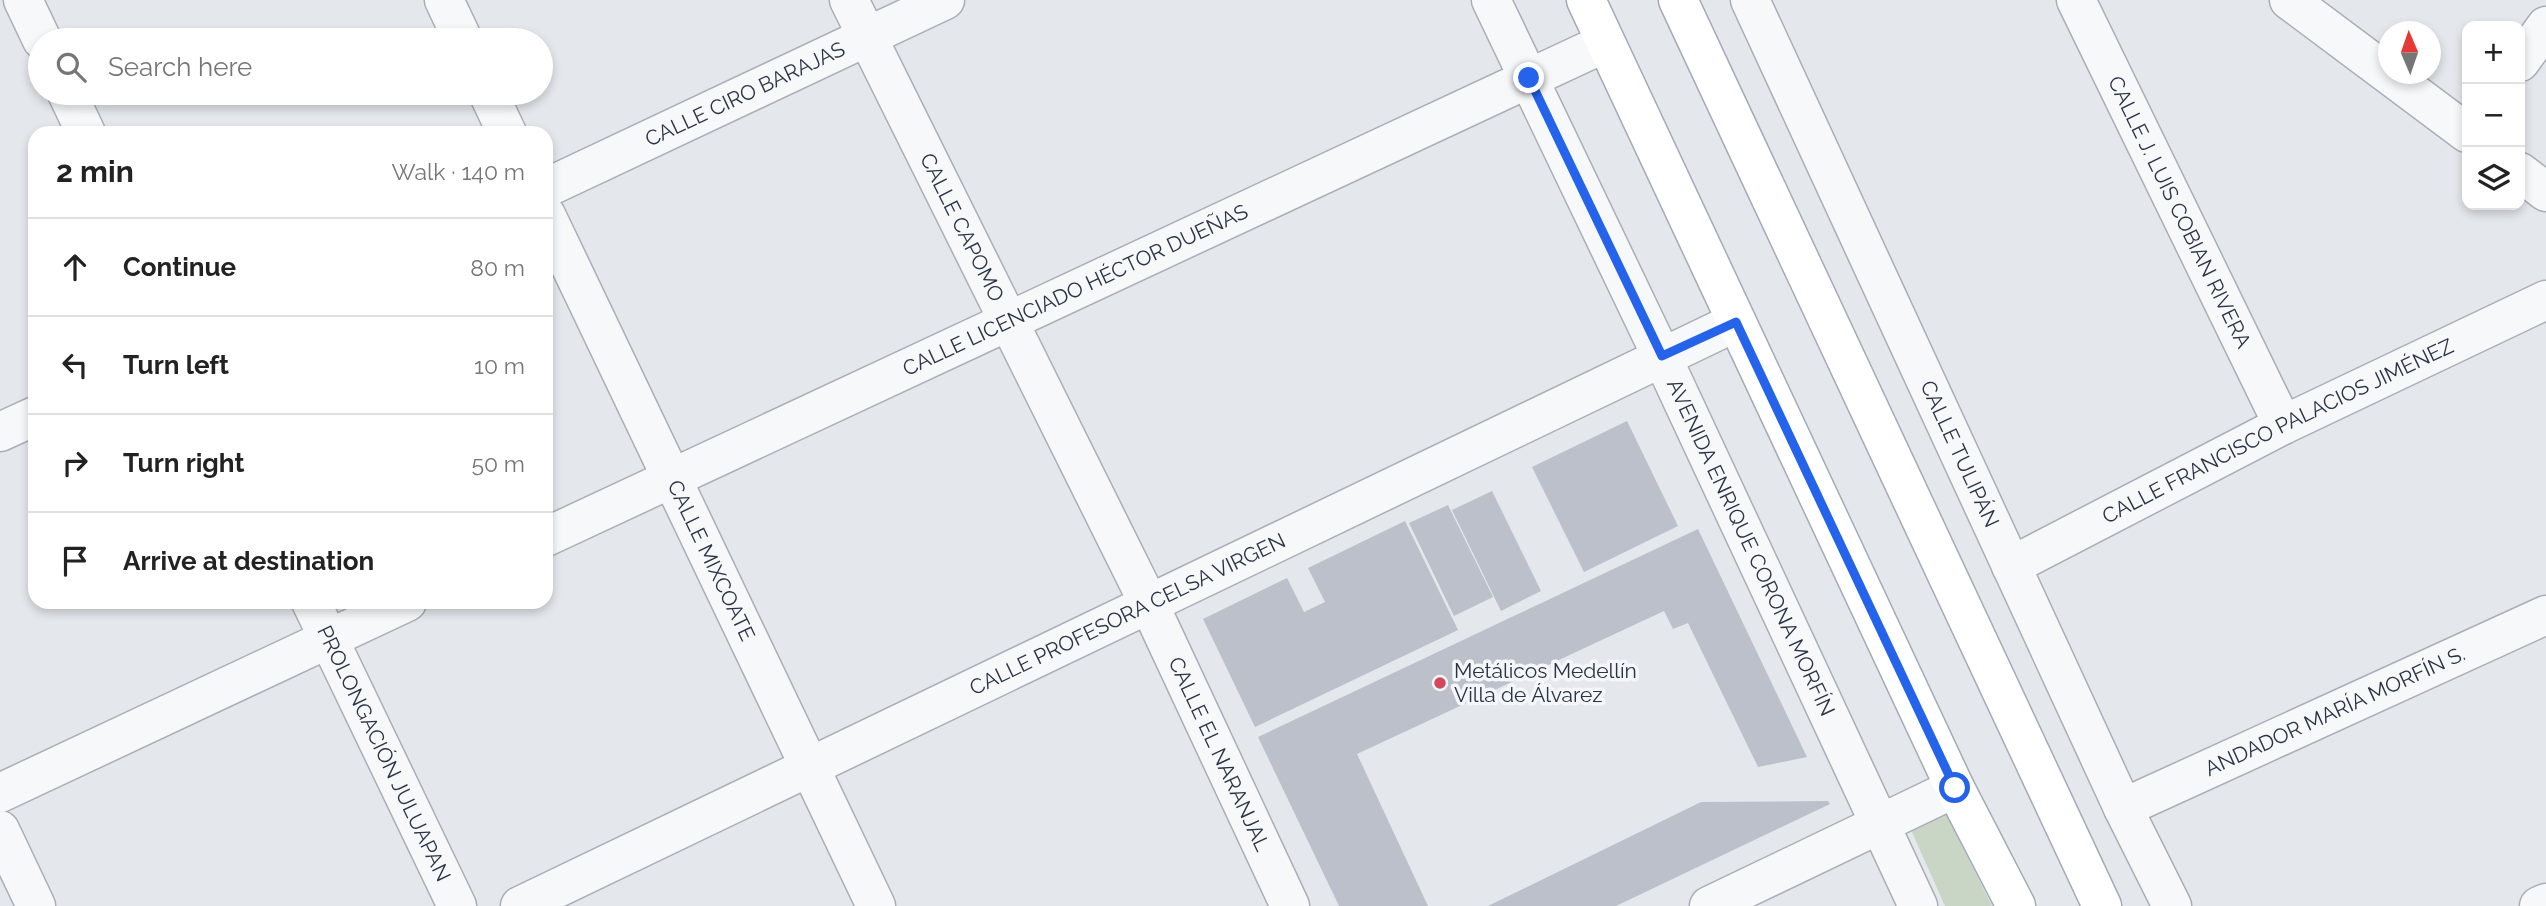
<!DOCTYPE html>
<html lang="en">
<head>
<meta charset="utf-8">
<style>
	body { margin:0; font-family:Raleway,sans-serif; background:#f2f2f2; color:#222 }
	.controls { position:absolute; right:21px; top:21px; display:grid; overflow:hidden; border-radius:14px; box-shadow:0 4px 10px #0003 }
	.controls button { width:63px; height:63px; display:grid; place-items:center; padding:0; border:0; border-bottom:2px solid #e0e0e0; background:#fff; color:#222; font:35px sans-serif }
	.compass { position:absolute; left:2378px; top:21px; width:63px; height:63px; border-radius:50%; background:#fff; box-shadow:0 4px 10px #0003; rotate:358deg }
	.stop { position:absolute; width:21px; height:21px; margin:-16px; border:5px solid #2563eb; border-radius:50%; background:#fff }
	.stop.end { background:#2563eb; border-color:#fff; box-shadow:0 2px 7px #0008 }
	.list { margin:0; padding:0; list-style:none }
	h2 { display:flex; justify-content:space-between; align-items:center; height:91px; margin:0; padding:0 28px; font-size:30px }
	h2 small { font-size:23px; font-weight:400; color:#767676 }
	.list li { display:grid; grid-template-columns:46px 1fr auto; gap:21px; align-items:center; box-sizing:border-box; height:98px; padding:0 28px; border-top:2px solid #e0e0e0 }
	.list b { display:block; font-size:26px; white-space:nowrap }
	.list em { font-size:23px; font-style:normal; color:#767676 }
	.icon { flex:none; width:38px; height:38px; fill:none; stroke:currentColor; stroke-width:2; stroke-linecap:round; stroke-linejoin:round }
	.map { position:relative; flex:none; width:2546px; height:906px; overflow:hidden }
	.search { position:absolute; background:#fff; box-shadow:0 4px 10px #0003; left:28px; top:28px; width:525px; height:77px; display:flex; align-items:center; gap:18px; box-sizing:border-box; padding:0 24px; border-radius:38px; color:#767676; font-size:26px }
	.panel { position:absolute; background:#fff; box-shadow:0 4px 10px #0003; left:28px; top:126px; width:525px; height:483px; border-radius:21px }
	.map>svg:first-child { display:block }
	.green { fill:#c9d6c5 }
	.building { fill:#bbc0ca }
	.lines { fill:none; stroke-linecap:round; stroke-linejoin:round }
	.street-casing { stroke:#a9aeb7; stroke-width:41 }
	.primary-casing { stroke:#a3abb8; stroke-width:41 }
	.street { stroke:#f7f8fa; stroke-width:38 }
	.primary { stroke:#fff; stroke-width:38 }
	.route { stroke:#2563eb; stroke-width:9 }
	.poi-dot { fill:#d1495b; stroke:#f4f6f9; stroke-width:2.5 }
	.labels { text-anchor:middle; stroke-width:7; stroke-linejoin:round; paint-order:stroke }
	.street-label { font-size:21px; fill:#2b3445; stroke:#f4f6f9 }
	.poi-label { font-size:21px; fill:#2b3445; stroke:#f4f6f9; text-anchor:start }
</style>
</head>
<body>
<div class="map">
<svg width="2546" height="906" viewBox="0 0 2546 906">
	<rect width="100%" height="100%" fill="#e4e7ec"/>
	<!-- green -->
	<path class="green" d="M1946,814L1992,906H1945L1911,830Z"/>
	<!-- building -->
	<g class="building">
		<path d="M1627,421L1678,526L1584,572L1532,467Z"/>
		<path d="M1492,491L1541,591L1501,611L1452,510Z"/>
		<path d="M1448,505L1493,597L1454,616L1409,523Z"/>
		<path d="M1405,521L1458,630L1255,727L1203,619L1287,578L1304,612L1325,602L1308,568Z"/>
		<path d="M1698,529L1807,757L1758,767L1688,623L1673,629L1664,611L1357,754L1428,906H1339L1258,737Z"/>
		<path d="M1828,801L1830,804L1616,906H1488L1701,802Z"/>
	</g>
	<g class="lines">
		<defs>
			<g id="street">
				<path d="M23,0L42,40"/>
				<path d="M444,0L463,40"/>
				<path id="s1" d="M849,0L1149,604L1290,906"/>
				<path id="s2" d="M1491,0L1662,357L1918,906"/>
				<path id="s3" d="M1750,0L2123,808L2172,906"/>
				<path id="s4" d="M2076,0L2283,425"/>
				<path d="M2289,0L2467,133"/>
				<path d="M2520,62L2546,26"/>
				<path d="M67,93L86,133"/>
				<path d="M488,93L507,133"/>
				<path d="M2520,172L2546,192"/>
				<path id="s5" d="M546,188L945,0"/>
				<path id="s6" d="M546,215L876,906"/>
				<path d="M0,432L35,416"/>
				<path id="s7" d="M546,537L1605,43"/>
				<path id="s8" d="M2011,566L2283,425L2546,300"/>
				<path id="s9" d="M311,602L457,906"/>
				<path d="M0,793L407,602"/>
				<path id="s10" d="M2123,808L2546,615"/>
				<path d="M0,830L36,906"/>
				<path id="s11" d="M520,906L1736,322"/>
				<path d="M1709,906L1955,788"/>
				<path d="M2539,906L2546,903"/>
			</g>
			<g id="primary">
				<path d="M1586,0L1955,788L2016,906"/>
				<path d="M1678,0L2102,906"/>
			</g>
		</defs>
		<!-- street casing -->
		<use href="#street" class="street-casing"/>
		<!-- primary casing -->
		<use href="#primary" class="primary-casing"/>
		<!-- street -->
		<use href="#street" class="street"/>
		<!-- primary -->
		<use href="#primary" class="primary"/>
	</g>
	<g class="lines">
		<!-- route -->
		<path class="route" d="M1529,78L1662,356L1736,322L1955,788"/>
	</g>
	<!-- markers -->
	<circle class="poi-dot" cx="1440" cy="683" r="7"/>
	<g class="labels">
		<!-- street labels -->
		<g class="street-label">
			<text dy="7" stroke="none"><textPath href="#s5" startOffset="220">CALLE CIRO BARAJAS</textPath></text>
			<text dy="7" stroke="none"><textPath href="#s4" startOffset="236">CALLE J. LUIS COBIAN RIVERA</textPath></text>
			<text dy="7" stroke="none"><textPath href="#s1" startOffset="254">CALLE CAPOMO</textPath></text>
			<text dy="7" stroke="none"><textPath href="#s7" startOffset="584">CALLE LICENCIADO HÉCTOR DUEÑAS</textPath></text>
			<text dy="7" stroke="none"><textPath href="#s8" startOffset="299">CALLE FRANCISCO PALACIOS JIMÉNEZ</textPath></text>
			<text dy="7" stroke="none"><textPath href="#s3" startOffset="500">CALLE TULIPÁN</textPath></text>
			<text dy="7" stroke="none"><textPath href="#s2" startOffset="606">AVENIDA ENRIQUE CORONA MORFÍN</textPath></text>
			<text dy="7" stroke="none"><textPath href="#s6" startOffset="383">CALLE MIXCOATE</textPath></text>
			<text dy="7" stroke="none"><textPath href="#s11" startOffset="674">CALLE PROFESORA CELSA VIRGEN</textPath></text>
			<text dy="7" stroke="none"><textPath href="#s10" startOffset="233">ANDADOR MARÍA MORFÍN S.</textPath></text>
			<text dy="7" stroke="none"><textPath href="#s9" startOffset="168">PROLONGACIÓN JULUAPAN</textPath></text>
			<text dy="7" stroke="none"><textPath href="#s1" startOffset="840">CALLE EL NARANJAL</textPath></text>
		</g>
		<!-- poi labels -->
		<g class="poi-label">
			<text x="1454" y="678">Metálicos Medellín<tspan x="1454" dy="24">Villa de Álvarez</tspan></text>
		</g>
	</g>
</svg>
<div class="controls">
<button>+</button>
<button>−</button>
<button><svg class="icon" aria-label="layers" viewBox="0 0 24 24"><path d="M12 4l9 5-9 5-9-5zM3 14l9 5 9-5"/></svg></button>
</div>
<svg class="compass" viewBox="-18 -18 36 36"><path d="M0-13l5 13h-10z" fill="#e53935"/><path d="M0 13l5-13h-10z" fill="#767676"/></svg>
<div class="stop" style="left:1955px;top:788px"></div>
<div class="stop end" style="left:1529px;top:78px"></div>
<div class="search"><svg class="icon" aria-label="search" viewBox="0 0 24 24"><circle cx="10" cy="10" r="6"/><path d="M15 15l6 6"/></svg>Search here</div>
<section class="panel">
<h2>2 min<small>Walk · 140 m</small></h2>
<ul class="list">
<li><svg class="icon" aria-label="ahead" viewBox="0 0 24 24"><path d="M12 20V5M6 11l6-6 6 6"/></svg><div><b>Continue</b></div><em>80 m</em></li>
<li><svg class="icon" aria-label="left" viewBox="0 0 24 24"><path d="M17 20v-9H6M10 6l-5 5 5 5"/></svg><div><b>Turn left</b></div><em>10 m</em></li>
<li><svg class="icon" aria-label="right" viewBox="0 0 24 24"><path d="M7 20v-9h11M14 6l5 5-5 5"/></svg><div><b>Turn right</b></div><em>50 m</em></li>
<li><svg class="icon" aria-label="arrive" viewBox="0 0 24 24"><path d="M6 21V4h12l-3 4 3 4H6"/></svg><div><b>Arrive at destination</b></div></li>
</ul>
</section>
</div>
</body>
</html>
